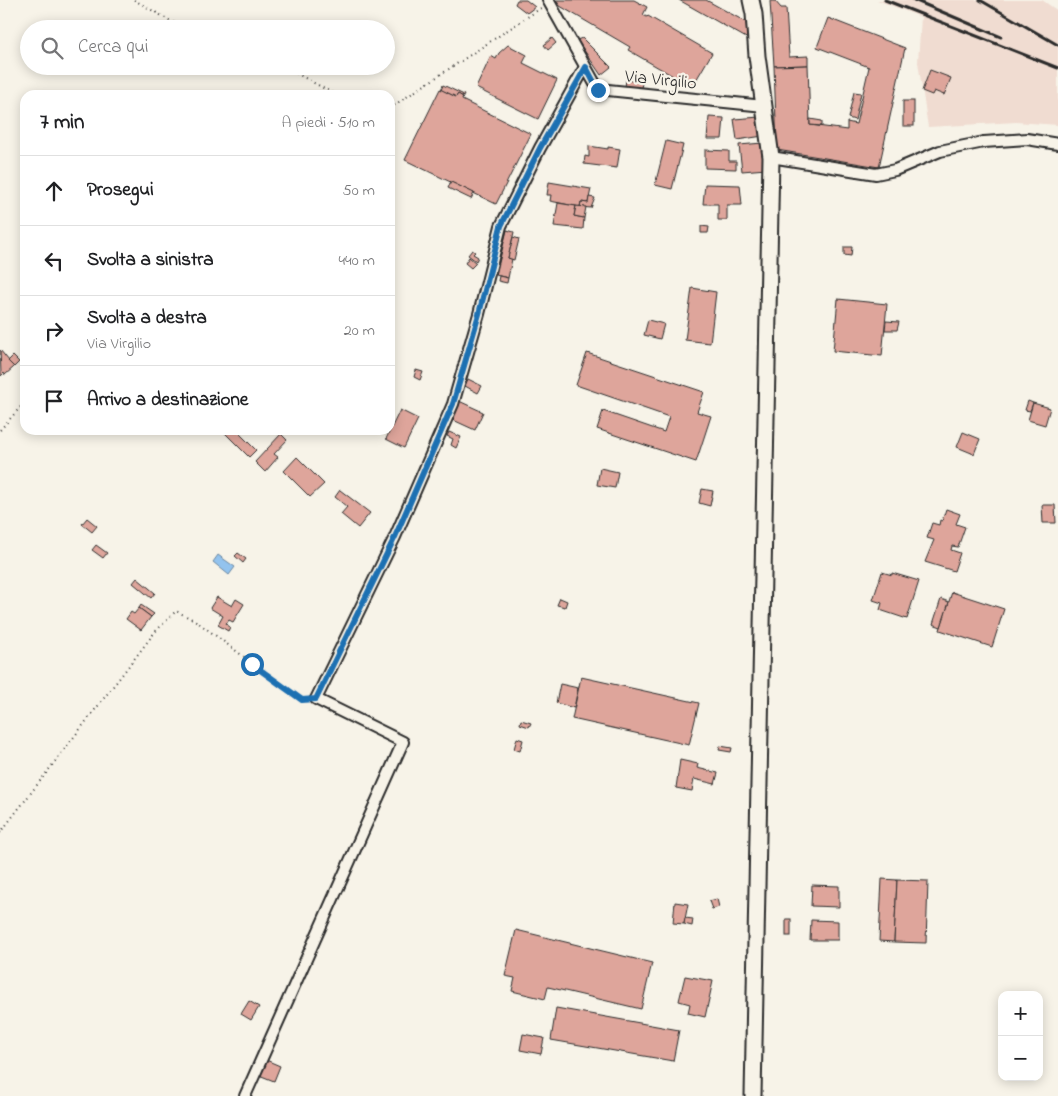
<!DOCTYPE html>
<html lang="it">
<head>
<meta charset="utf-8">
<style>
	body { margin:0; font-family:"Indie Flower",sans-serif; background:#f6f6f6; color:#202124 }
	.controls { position:absolute; right:15px; bottom:15px; display:grid; overflow:hidden; border-radius:10px; box-shadow:0 2px 12px #0003 }
	.controls button { width:45px; height:45px; display:grid; place-items:center; padding:0; border:0; border-bottom:1px solid #e0e0e0; background:#fff; color:#202124; font:25px sans-serif }
	.stop { position:absolute; width:15px; height:15px; margin:-11px; border:4px solid #1f6fb2; border-radius:50%; background:#fff }
	.stop.end { background:#1f6fb2; border-color:#fff; box-shadow:0 1px 5px #0008 }
	.list { margin:0; padding:0; list-style:none }
	h2 { display:flex; justify-content:space-between; align-items:center; height:65px; margin:0; padding:0 20px; font-size:21px }
	h2 small { font-size:16px; font-weight:400; color:#757577 }
	.list li { display:grid; grid-template-columns:32px 1fr auto; gap:15px; align-items:center; box-sizing:border-box; height:70px; padding:0 20px; border-top:1px solid #e0e0e0 }
	.list b { display:block; font-size:19px; white-space:nowrap }
	.list p { margin:0; font-size:16px; white-space:nowrap; color:#757577 }
	.list em { font-size:16px; font-style:normal; color:#757577 }
	.icon { flex:none; width:28px; height:28px; fill:none; stroke:currentColor; stroke-width:2; stroke-linecap:round; stroke-linejoin:round }
	.map { position:relative; flex:none; width:1058px; height:1096px; overflow:hidden }
	.search { position:absolute; background:#fff; box-shadow:0 2px 12px #0003; left:20px; top:20px; width:375px; height:55px; display:flex; align-items:center; gap:12px; box-sizing:border-box; padding:0 18px; border-radius:28px; color:#757577; font-size:19px }
	.panel { position:absolute; background:#fff; box-shadow:0 2px 12px #0003; left:20px; top:90px; width:375px; height:345px; border-radius:15px }
	.map>svg:first-child { display:block }
	.built { fill:#f0dcd1 }
	.water { fill:#93c3ee; stroke:#6986a0 }
	.building { fill:#dea59b; stroke:#2b2b2b }
	.lines { fill:none; stroke-linecap:round; stroke-linejoin:round }
	.minor-casing { stroke:#2b2b2b; stroke-width:14 }
	.secondary-casing { stroke:#2b2b2b; stroke-width:19 }
	.path { stroke:#2b2b2b; stroke-width:2; stroke-dasharray:1 4; stroke-linecap:butt }
	.minor { stroke:#f7f3e8; stroke-width:10 }
	.secondary { stroke:#f7f3e8; stroke-width:15 }
	.rail { stroke:#2b2b2b; stroke-width:3 }
	.route { stroke:#1f6fb2; stroke-width:6 }
	.labels { text-anchor:middle; stroke-width:4.5; stroke-linejoin:round; paint-order:stroke }
	.street-label { font-size:18px; fill:#2b2b2b; stroke:#f7f3e8 }
</style>
</head>
<body>
<div class="map">
<svg width="1058" height="1096" viewBox="0 0 1058 1096">
	<rect width="100%" height="100%" fill="#f7f3e8"/>
	<filter id="ink" filterUnits="userSpaceOnUse"><feTurbulence type="fractalNoise" baseFrequency=".02" numOctaves="2"/><feDisplacementMap in="SourceGraphic" scale="10" xChannelSelector="R" yChannelSelector="G"/><feConvolveMatrix kernelMatrix="1 2 1 2 8 2 1 2 1" color-interpolation-filters="sRGB"/></filter>
	<g filter="url(#ink)">
		<!-- built -->
		<path class="built" d="M877,0H1042L1058,11V125L1016,122L928,127L918,62L921,17Z"/>
		<!-- water -->
		<path class="water" d="M218,555L235,567L229,575L213,562Z"/>
		<!-- building -->
		<g class="building">
			<path d="M517,0H526L535,7L527,13L515,4Z"/>
			<path d="M556,0H634L647,7L643,15L647,17L648,16L712,53L692,87L628,50L630,47L560,6Z"/>
			<path d="M679,0H706L746,22L748,39Z"/>
			<path d="M770,1H775L781,8H786L789,57L808,56V65L774,66Z"/>
			<path d="M828,18L905,48L879,167L777,150L774,66L808,65L810,125L847,130V122L856,124L869,67L817,47Z"/>
			<path d="M552,38L556,43L548,50L544,45Z"/>
			<path d="M582,38L611,67L601,75L577,40Z"/>
			<path d="M508,45L527,55L523,63L557,80L538,119L476,88L491,56L496,59L499,53Z"/>
			<path d="M930,70L951,78L944,95L934,91L932,95L922,91Z"/>
			<path d="M626,80L642,82L641,89L625,87Z"/>
			<path d="M443,85L464,95L463,97L458,94L456,97L441,90Z"/>
			<path d="M440,89L456,97L458,94L463,97L462,100L531,134L496,204L405,160Z"/>
			<path d="M854,92L861,93L855,120L848,118Z"/>
			<rect x="903" y="101" width="11" height="25"/>
			<path d="M709,117L724,118L722,139H707Z"/>
			<path d="M760,117L763,136L737,140L734,119Z"/>
			<path d="M810,119L822,121V126L810,125Z"/>
			<path d="M666,141L683,145L672,189L655,185Z"/>
			<path d="M763,143L766,169L742,171L739,145Z"/>
			<path d="M589,146L608,149V147L620,149L617,168L584,164L585,156L589,157Z"/>
			<path d="M705,150L729,151V161H736V169L705,168Z"/>
			<path d="M451,182L474,193L471,199L448,188Z"/>
			<path d="M549,182L591,189L588,203L581,202L580,207L550,201L551,195H547Z"/>
			<path d="M705,184L740,185L742,205H727V220H718V204H703Z"/>
			<path d="M589,197L595,198L591,208L580,207L581,202L588,203Z"/>
			<path d="M558,203L576,206L574,216L584,218L583,229L554,226Z"/>
			<path d="M576,206L586,207L584,218L574,216Z"/>
			<path d="M701,226L709,227L708,233H701Z"/>
			<path d="M507,230L514,232L508,258L512,259L508,278L496,275Z"/>
			<path d="M513,237L519,239L514,260L508,258Z"/>
			<path d="M844,247H852L851,256L844,255Z"/>
			<path d="M472,250L475,252L473,254L478,257L476,261L468,255Z"/>
			<path d="M469,257L476,263L471,268L465,263Z"/>
			<path d="M499,276L508,278L507,283L498,281Z"/>
			<path d="M692,288L716,292L710,343L685,340Z"/>
			<path d="M838,299L887,304L882,356L833,351Z"/>
			<path d="M648,320L664,324L660,339L644,335Z"/>
			<path d="M886,321L899,322L897,330H885Z"/>
			<path d="M0,350L14,367L5,375L4,373L1,376Z"/>
			<path d="M587,353L704,392L697,412L711,416L696,462L597,429L603,411L664,432L669,417L576,385Z"/>
			<path d="M13,356L19,362L14,367L8,361Z"/>
			<path d="M416,370L423,372L420,380L414,377Z"/>
			<path d="M468,379L482,386L478,393L465,386Z"/>
			<path d="M459,401L483,412L475,430L451,419Z"/>
			<path d="M1028,401L1033,403L1030,411L1025,410Z"/>
			<path d="M1033,403L1050,408L1045,425L1028,420Z"/>
			<path d="M400,410L418,419L404,448L386,439Z"/>
			<path d="M222,430H236L256,450L249,457Z"/>
			<path d="M449,432L461,437L456,448L451,445L453,439L447,436Z"/>
			<path d="M963,432L980,439L974,454L957,447Z"/>
			<path d="M281,434L287,440L274,454L278,457L265,472L255,462Z"/>
			<path d="M297,457L324,484L310,497L284,471Z"/>
			<path d="M600,468L618,472L615,488L597,485Z"/>
			<path d="M702,489L713,491L710,506L699,503Z"/>
			<path d="M340,490L370,513L358,528L341,514L347,507L335,497Z"/>
			<path d="M1042,505H1055L1056,523H1043Z"/>
			<path d="M946,509L960,514L956,524L965,527L958,547L952,546L951,550L960,553L954,571L925,562L934,540L927,538L932,523L939,525L940,520L942,521Z"/>
			<path d="M87,518L97,526L92,532L82,524Z"/>
			<path d="M96,545L107,553L103,558L92,550Z"/>
			<path d="M238,553L246,559L243,563L235,556Z"/>
			<path d="M882,572L892,575V573L919,581L907,619L880,610L882,603L873,600Z"/>
			<path d="M137,578L155,593L151,598L133,583Z"/>
			<path d="M952,592L1004,609L992,647L940,630Z"/>
			<path d="M217,597L232,606L236,599L244,604L233,622L229,620L226,624L230,627L228,631L218,625L223,616L210,608Z"/>
			<path d="M560,598L567,601L565,607L557,605Z"/>
			<path d="M941,599L949,602L941,627L933,624Z"/>
			<path d="M141,605L154,614L151,617L139,608Z"/>
			<path d="M139,608L151,617L141,630L126,619L131,612L134,614Z"/>
			<path d="M581,677L699,703L689,745L572,719Z"/>
			<path d="M560,684L578,688L574,708L556,703Z"/>
			<path d="M521,720L531,723L529,727L520,724Z"/>
			<path d="M517,738L523,740L520,751L514,749Z"/>
			<path d="M720,746L732,748L731,752L719,750Z"/>
			<path d="M680,760L698,764L697,768L718,773L715,784L694,779L692,791L676,788Z"/>
			<path d="M882,879L897,880L894,942L879,941Z"/>
			<path d="M897,880L928,881L926,943L894,942Z"/>
			<path d="M812,885L839,886V907L811,906Z"/>
			<path d="M717,899L719,907L712,909L709,901Z"/>
			<path d="M675,902L688,904L684,924L673,923Z"/>
			<path d="M685,918L693,919L692,926L684,924Z"/>
			<rect x="786" y="919" width="5" height="17"/>
			<path d="M811,920L838,921V940H810Z"/>
			<path d="M516,930L652,963L641,1009L548,987L545,999L512,991L515,978L505,976Z"/>
			<path d="M685,976L713,981L705,1017L688,1013L690,1004L679,1001Z"/>
			<path d="M249,1001L259,1007L251,1020L241,1014Z"/>
			<path d="M556,1008L679,1030L673,1061L551,1040Z"/>
			<path d="M523,1034L544,1038L541,1054L520,1050Z"/>
			<path d="M266,1060L280,1066L274,1081L259,1075Z"/>
		</g>
		<g class="lines">
			<defs>
				<g id="minor">
					<path d="M548,0L598,89L764,106"/>
					<path d="M771,157L876,174L895,170L940,151L984,142L1027,139L1058,144"/>
					<path d="M245,1096L403,742L316,699L395,537L453,404L479,314L501,226L540,148L585,67"/>
				</g>
				<path id="secondary" d="M751,0L754,14L757,56L771,157L753,1096"/>
			</defs>
			<!-- minor casing -->
			<use href="#minor" class="minor-casing"/>
			<!-- secondary casing -->
			<use href="#secondary" class="secondary-casing"/>
			<!-- path -->
			<g class="path">
				<path d="M134,0L185,29"/>
				<path d="M283,66L336,95"/>
				<path d="M390,108L541,8"/>
				<path d="M0,430L25,402"/>
				<path d="M0,833L155,632L176,611L196,621L302,700H307"/>
			</g>
			<!-- minor -->
			<use href="#minor" class="minor"/>
			<!-- secondary -->
			<use href="#secondary" class="secondary"/>
			<!-- rail -->
			<g class="rail">
				<path d="M885,0L1058,68"/>
				<path d="M914,0L1001,37"/>
				<path d="M980,0L1058,45"/>
			</g>
		</g>
	</g>
	<g class="lines" filter="url(#ink)">
		<!-- route -->
		<path class="route" d="M252,664L302,700L316,699L395,537L453,404L479,314L501,226L540,148L586,67L598,90"/>
	</g>
	<g class="labels">
		<!-- street labels -->
		<g class="street-label">
			<text transform="translate(661 79) rotate(6)" y="6">Via Virgilio</text>
		</g>
	</g>
</svg>
<div class="controls">
<button>+</button>
<button>−</button>
</div>
<div class="stop" style="left:252px;top:664px"></div>
<div class="stop end" style="left:598px;top:90px"></div>
<div class="search"><svg class="icon" aria-label="search" viewBox="0 0 24 24"><circle cx="10" cy="10" r="6"/><path d="M15 15l6 6"/></svg>Cerca qui</div>
<section class="panel">
<h2>7 min<small>A piedi · 510 m</small></h2>
<ul class="list">
<li><svg class="icon" aria-label="ahead" viewBox="0 0 24 24"><path d="M12 20V5M6 11l6-6 6 6"/></svg><div><b>Prosegui</b></div><em>50 m</em></li>
<li><svg class="icon" aria-label="left" viewBox="0 0 24 24"><path d="M17 20v-9H6M10 6l-5 5 5 5"/></svg><div><b>Svolta a sinistra</b></div><em>440 m</em></li>
<li><svg class="icon" aria-label="right" viewBox="0 0 24 24"><path d="M7 20v-9h11M14 6l5 5-5 5"/></svg><div><b>Svolta a destra</b><p>Via Virgilio</p></div><em>20 m</em></li>
<li><svg class="icon" aria-label="arrive" viewBox="0 0 24 24"><path d="M6 21V4h12l-3 4 3 4H6"/></svg><div><b>Arrivo a destinazione</b></div></li>
</ul>
</section>
</div>
</body>
</html>
